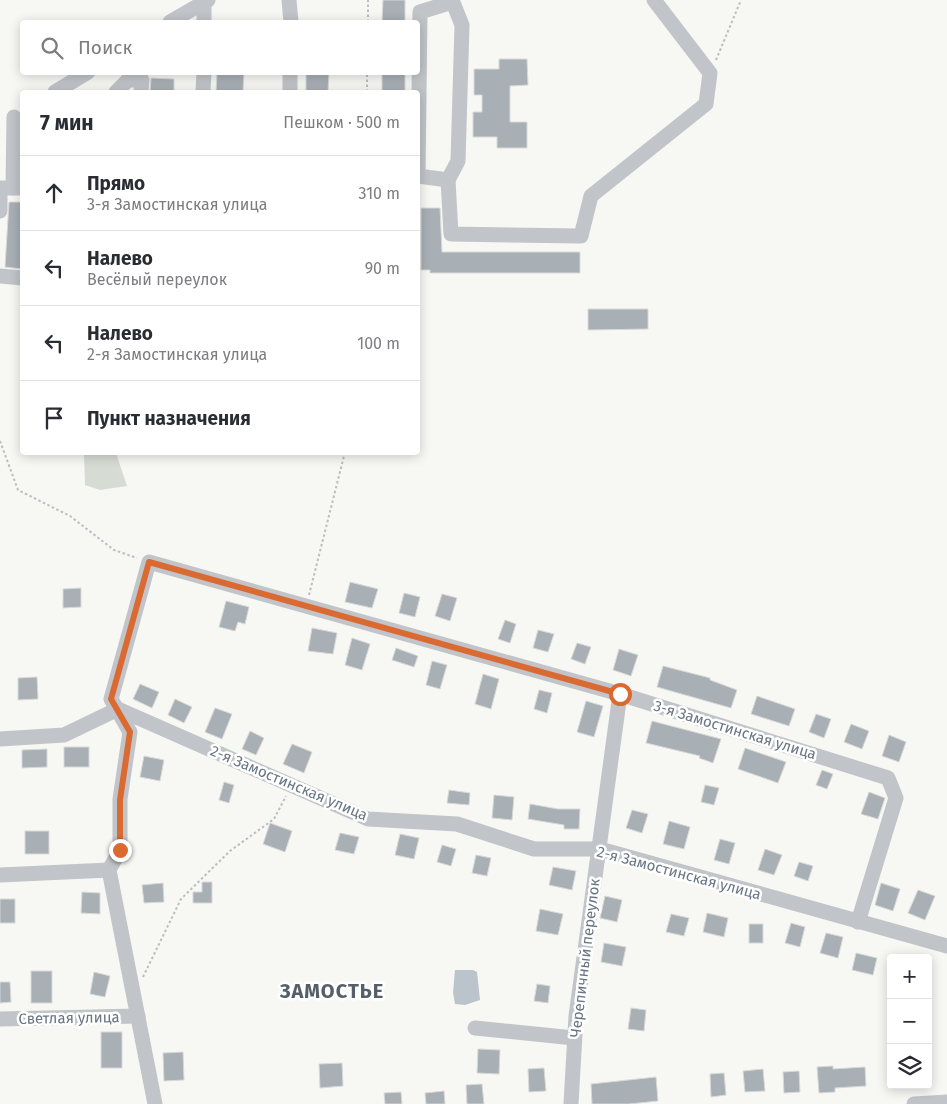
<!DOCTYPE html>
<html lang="ru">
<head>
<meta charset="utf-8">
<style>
	body { margin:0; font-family:"Fira Sans",sans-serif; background:#f7f7f7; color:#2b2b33 }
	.controls { position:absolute; right:15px; bottom:15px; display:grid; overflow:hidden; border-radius:5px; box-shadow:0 2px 12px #0003 }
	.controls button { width:45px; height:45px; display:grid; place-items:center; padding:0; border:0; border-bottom:1px solid #e1e1e2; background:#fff; color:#2b2b33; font:25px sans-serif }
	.stop { position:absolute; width:15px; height:15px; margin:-11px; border:4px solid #da6932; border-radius:50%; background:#fff }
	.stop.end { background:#da6932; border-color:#fff; box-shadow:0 1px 5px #0008 }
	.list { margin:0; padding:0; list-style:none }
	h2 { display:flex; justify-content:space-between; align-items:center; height:65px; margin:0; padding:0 20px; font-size:21px }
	h2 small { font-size:16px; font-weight:400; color:#7c7c81 }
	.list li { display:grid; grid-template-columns:32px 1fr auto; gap:15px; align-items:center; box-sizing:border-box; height:75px; padding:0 20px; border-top:1px solid #e1e1e2 }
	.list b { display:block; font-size:19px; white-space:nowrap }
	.list p { margin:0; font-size:16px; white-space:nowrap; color:#7c7c81 }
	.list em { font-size:16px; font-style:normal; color:#7c7c81 }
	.icon { flex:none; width:28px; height:28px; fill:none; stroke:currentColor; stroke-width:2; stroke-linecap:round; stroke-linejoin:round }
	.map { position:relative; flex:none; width:947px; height:1104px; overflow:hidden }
	.search { position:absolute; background:#fff; box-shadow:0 2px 12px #0003; left:20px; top:20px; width:400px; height:55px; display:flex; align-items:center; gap:12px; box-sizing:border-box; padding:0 18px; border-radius:5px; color:#7c7c81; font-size:19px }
	.panel { position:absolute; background:#fff; box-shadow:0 2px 12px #0003; left:20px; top:90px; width:400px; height:365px; border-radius:5px }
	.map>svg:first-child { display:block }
	.green { fill:#d6dcd4 }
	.water { fill:#bbc4ca }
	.building { fill:#a8afb5; stroke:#d9d9d7 }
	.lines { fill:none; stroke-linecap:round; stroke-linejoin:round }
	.path { stroke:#bbbdc0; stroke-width:2; stroke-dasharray:2.5 2.5; stroke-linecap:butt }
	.minor { stroke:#c1c4c8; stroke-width:15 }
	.route { stroke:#da6932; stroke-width:6 }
	.labels { text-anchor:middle; stroke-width:5; stroke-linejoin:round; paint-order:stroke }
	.street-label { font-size:15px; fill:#687584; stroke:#fff }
	.district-label { font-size:20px; font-weight:bold; letter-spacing:1px; fill:#555f69; stroke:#fff }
</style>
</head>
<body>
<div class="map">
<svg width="947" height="1104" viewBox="0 0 947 1104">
	<rect width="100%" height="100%" fill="#f7f7f4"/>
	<!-- green -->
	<path class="green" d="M82,453H116L127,486L100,490L85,485L84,454Z"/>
	<!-- water -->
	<path class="water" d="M455,970H473L477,972L480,1000L465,1005L455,1004L453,993Z"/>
	<!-- building -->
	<g class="building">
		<path d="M383,0H405V22H382Z"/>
		<path d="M499,59H527L528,85L510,86V122H527V148H497V137H473V112H482V95H474V69H499Z"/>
		<path d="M217,72H244L243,92H216Z"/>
		<path d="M306,72H329L328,92H306Z"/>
		<rect x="382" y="72" width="23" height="20"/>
		<path d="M151,78L174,79V92H150Z"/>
		<path d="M9,202H22V269L5,267Z"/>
		<path d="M421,208H440L442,252H580V273H430V270H421Z"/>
		<path d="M588,309H648V329L588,330Z"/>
		<path d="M350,582L378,589L372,608L345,602Z"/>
		<path d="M81,588V607L63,608V589Z"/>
		<path d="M404,593L420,597L415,617L399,613Z"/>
		<path d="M442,594L457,598L450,621L435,616Z"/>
		<path d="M226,601L249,607L245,624L238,622L235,631L219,627Z"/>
		<path d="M505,620L516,624L510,643L498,639Z"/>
		<path d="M312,628L337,633L333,654L308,651Z"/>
		<path d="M538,630L554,634L548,652L533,648Z"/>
		<path d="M352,638L370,644L362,670L345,665Z"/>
		<path d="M577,643L591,647L585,664L571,659Z"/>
		<path d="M396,648L418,656L414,667L392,660Z"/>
		<path d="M619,649L638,655L631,676L613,670Z"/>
		<path d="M432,661L447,665L440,689L426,685Z"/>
		<path d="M663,666L710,678V680L737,690L731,708L657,687Z"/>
		<path d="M483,674L499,679L491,709L475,704Z"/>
		<path d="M37,677L38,699L18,700V678Z"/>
		<path d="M140,684L159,692L152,708L133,699Z"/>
		<path d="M539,690L552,693L547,713L534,709Z"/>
		<path d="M757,696L795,709L789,726L751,714Z"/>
		<path d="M175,699L192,707L184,723L168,715Z"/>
		<path d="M586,701L603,706L594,737L577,732Z"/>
		<path d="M215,708L232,714L222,739L205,732Z"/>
		<path d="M816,714L831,719L824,738L809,732Z"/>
		<path d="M652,721L721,739L713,763L699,758L700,756L646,743Z"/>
		<path d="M851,724L869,731L862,749L844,742Z"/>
		<path d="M250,731L264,738L256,755L242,749Z"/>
		<path d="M889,735L906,742L899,762L882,756Z"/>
		<path d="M292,744L312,752L304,773L283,764Z"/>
		<rect x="64" y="747" width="25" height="20"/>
		<path d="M745,748L786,762L778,783L738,769Z"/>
		<path d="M47,749V767L22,768V750Z"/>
		<path d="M144,756L164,760L160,781L140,777Z"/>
		<path d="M822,770L833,774L827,789L816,785Z"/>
		<path d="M224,782L234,785L229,803L219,800Z"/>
		<path d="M705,785L719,788L714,805L701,802Z"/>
		<path d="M449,790L470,793L469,805L447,803Z"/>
		<path d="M869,792L885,798L878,819L861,814Z"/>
		<path d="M494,795L514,797L512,820L492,818Z"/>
		<path d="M530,804L558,809H580L579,829H564V825L528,819Z"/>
		<path d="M632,810L648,814L642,833L626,828Z"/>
		<path d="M669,821L690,827L684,849L663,844Z"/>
		<path d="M270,823L292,831L285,852L263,844Z"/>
		<rect x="25" y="831" width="24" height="23"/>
		<path d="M340,833L359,837L354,854L335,850Z"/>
		<path d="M400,834L419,838L414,859L395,855Z"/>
		<path d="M720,839L735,843L729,864L714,860Z"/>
		<path d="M442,845L456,849L451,866L437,862Z"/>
		<path d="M765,849L782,855L774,875L758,870Z"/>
		<path d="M476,855L491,858L487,876L472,873Z"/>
		<path d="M799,862L813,866L808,881L794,876Z"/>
		<path d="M553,867L576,871L572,890L549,885Z"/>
		<path d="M202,882H212V903H193V892H202Z"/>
		<path d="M163,883L164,902L144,903L142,885Z"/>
		<path d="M881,883L900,889L893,911L875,905Z"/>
		<path d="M918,890L935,896L925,920L908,913Z"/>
		<path d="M82,892L100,893V914L81,913Z"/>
		<path d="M605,896L622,900L617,922L600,918Z"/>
		<rect x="0" y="899" width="15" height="24"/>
		<path d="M540,909L563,914L558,935L536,931Z"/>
		<path d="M707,913L728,918L724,937L703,932Z"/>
		<path d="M671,914L689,918L684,936L666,932Z"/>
		<path d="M791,923L805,927L800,947L785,943Z"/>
		<rect x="749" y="924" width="14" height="19"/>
		<path d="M826,933L843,937L838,958L820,953Z"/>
		<path d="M604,943L626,947L622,966L601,962Z"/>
		<path d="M856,953L877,958L873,975L852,970Z"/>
		<rect x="31" y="971" width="21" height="32"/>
		<path d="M94,972L110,976L105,997L90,994Z"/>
		<path d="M0,982H10L11,1002L0,1003Z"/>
		<path d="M537,984L550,986L548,1003L534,1001Z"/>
		<path d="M631,1008L646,1010L644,1031L628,1029Z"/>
		<rect x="101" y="1032" width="21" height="36"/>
		<path d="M478,1049L500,1050L499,1074L477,1073Z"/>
		<path d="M183,1052L184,1080L164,1081L163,1053Z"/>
		<path d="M342,1063L343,1086L320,1088L319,1064Z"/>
		<path d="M833,1066V1069L865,1067L866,1086L835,1088V1092L819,1093L817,1067Z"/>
		<path d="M544,1068L546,1091L529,1092L528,1069Z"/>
		<path d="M763,1069L765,1091L745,1092L743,1071Z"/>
		<path d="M799,1071L800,1092L784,1093L783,1072Z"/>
		<path d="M724,1073L726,1095L711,1097L710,1074Z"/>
		<path d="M656,1077L658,1101L629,1104H592L591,1084Z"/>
		<path d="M482,1084L484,1104H467L466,1085Z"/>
		<path d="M444,1091L445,1104H426L425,1093Z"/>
		<path d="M401,1092L402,1104H385L384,1093Z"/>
	</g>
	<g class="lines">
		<!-- path -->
		<g class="path">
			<path d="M368,22V0"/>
			<path d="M716,60L741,0"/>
			<path d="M367,92V72"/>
			<path d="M0,441L18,490L70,516L114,550L137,558"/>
			<path d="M309,595L345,452"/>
			<path d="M143,977L181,899L230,851L274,819L286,796"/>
		</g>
		<!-- minor -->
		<g class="minor">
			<path d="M289,0L291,22"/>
			<path d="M452,2L420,12L418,176L448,180L451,234L581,236L591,196L706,104L710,73L654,0"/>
			<path d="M170,22L208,0"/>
			<path d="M204,22V2"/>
			<path d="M55,92L88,72"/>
			<path d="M116,92L128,80H142L141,92"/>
			<path d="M203,92L204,72"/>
			<path d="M290,92V72"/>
			<path d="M448,180L458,161L462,25L452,0"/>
			<path d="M13,188L14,117"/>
			<path d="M0,211V188H22"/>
			<path d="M0,276L22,278"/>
			<path d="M118,709L368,819L457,824L534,849H600L947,946"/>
			<path d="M0,739L64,735L118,709"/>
			<path d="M109,870L120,850V799L130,732L111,699L149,562L620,694L888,778L896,798L858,922"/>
			<path d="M109,870L155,1104"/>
			<path d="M0,875L109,870"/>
			<path d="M0,1019L138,1016"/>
			<path d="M475,1028L574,1038"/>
			<path d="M571,1104L576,1016L620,694"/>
			<path d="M914,1104L947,1102"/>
		</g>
	</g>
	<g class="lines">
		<!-- route -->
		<path class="route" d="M120,850V800L130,732L111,699L149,562L620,694"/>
	</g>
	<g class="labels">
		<!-- street labels -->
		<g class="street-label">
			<text transform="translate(735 730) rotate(17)" y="5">3-я Замостинская улица</text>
			<text transform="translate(289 783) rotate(23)" y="5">2-я Замостинская улица</text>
			<text transform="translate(679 873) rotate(15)" y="5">2-я Замостинская улица</text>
			<text transform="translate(585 958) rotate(-83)" y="5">Черепичный переулок</text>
			<text transform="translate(69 1018) rotate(-1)" y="5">Светлая улица</text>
		</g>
		<!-- district labels -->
		<g class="district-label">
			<text x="332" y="998">ЗАМОСТЬЕ</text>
		</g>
	</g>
</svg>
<div class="controls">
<button>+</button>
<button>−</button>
<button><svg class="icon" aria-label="layers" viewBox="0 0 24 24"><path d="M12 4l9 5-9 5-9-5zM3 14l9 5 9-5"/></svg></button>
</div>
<div class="stop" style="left:620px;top:694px"></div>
<div class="stop end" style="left:120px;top:850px"></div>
<div class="search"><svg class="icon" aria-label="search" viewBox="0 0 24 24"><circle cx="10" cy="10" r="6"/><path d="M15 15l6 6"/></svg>Поиск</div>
<section class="panel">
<h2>7 мин<small>Пешком · 500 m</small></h2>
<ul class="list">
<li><svg class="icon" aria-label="ahead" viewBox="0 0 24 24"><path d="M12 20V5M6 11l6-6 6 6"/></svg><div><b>Прямо</b><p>3-я Замостинская улица</p></div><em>310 m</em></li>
<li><svg class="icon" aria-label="left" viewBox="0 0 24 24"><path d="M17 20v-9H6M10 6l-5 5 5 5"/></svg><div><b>Налево</b><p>Весёлый переулок</p></div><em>90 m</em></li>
<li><svg class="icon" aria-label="left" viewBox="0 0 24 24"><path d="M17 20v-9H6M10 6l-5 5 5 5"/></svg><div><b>Налево</b><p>2-я Замостинская улица</p></div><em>100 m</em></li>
<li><svg class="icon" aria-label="arrive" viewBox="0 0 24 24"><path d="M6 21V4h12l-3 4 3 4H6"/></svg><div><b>Пункт назначения</b></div></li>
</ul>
</section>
</div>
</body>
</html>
